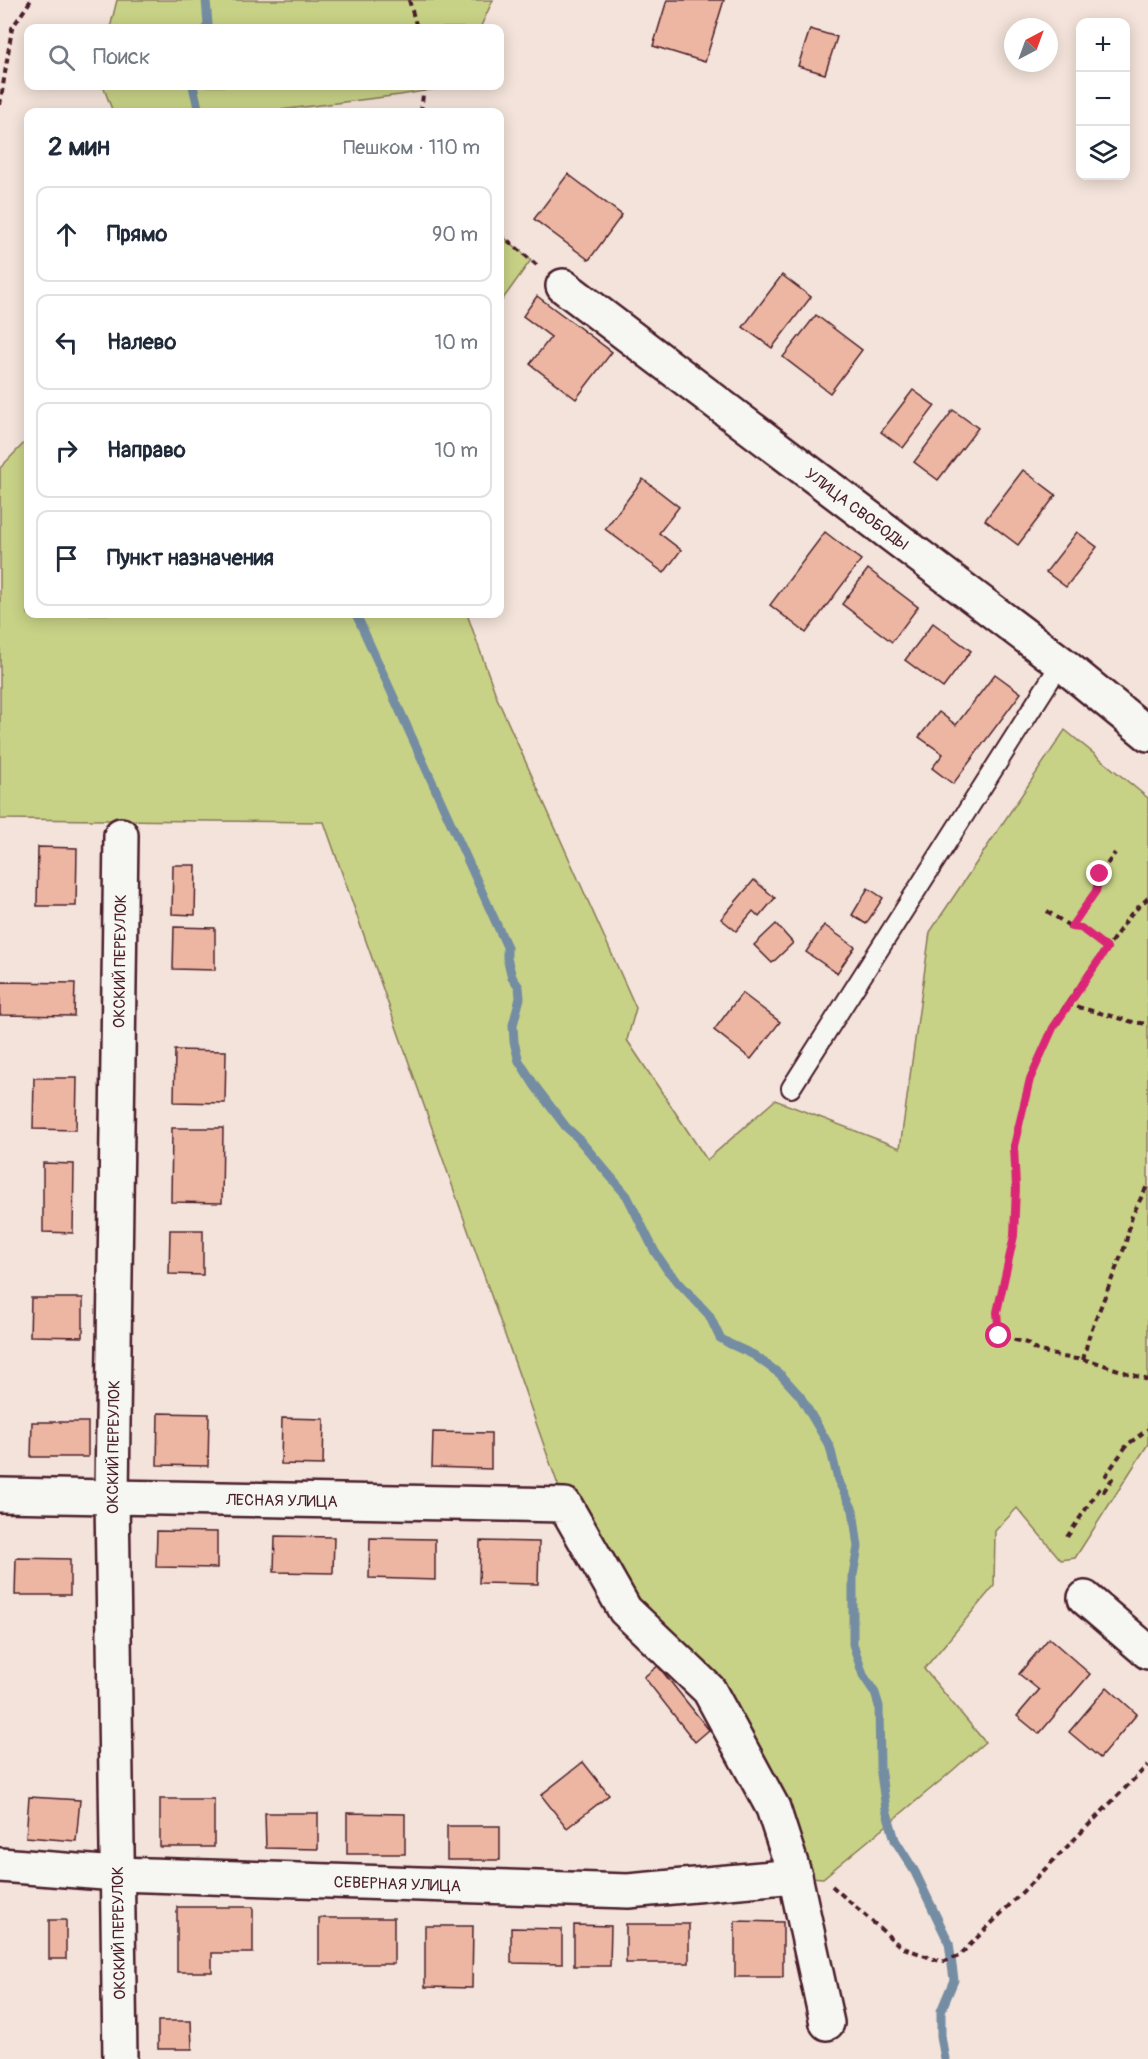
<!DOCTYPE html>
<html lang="ru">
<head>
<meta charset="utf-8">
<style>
	body { margin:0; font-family:Pangolin,sans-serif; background:#f6f6f7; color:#1f2937 }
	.controls { position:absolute; right:18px; top:18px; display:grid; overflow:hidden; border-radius:12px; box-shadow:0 3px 15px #0003 }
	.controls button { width:54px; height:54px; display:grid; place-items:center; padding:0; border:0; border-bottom:2px solid #e0e1e3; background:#fff; color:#1f2937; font:30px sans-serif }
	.compass { position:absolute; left:1004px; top:18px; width:54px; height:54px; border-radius:50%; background:#fff; box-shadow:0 3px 15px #0003; rotate:41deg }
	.stop { position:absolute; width:18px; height:18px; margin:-14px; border:4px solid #db2777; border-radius:50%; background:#fff }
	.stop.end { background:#db2777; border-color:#fff; box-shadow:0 2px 6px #0008 }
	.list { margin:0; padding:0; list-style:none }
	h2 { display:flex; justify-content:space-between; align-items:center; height:78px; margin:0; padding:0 24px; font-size:26px }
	h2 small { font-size:20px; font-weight:400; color:#747a83 }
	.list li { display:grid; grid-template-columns:39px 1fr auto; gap:18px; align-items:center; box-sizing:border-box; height:96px; margin:0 12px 12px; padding:0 12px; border:2px solid #e0e1e3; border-radius:12px }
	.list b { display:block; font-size:22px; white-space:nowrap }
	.list em { font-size:20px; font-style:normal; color:#747a83 }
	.icon { flex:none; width:33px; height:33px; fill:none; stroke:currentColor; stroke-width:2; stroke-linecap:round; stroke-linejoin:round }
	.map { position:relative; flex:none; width:1148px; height:2059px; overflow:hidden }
	.search { position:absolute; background:#fff; box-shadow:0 3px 15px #0003; left:24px; top:24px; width:480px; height:66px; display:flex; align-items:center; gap:15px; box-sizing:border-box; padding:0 21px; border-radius:12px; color:#747a83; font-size:22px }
	.panel { position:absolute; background:#fff; box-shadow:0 3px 15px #0003; left:24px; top:108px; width:480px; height:510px; border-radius:12px }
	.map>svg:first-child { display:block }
	.green { fill:#c7d286; stroke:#887858; stroke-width:1.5 }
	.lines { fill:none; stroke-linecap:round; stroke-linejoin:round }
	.stream { stroke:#758da3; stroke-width:9 }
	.building { fill:#edb6a2; stroke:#4a1f2b; stroke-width:1.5 }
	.service-casing { stroke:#4a1f2b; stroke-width:22 }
	.minor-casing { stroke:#4a1f2b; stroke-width:38 }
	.path { stroke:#4a1f2b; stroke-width:4; stroke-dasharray:6 4.5; stroke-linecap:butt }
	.service { stroke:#f6f6f2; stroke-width:18 }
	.minor { stroke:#f6f6f2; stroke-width:33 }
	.route { stroke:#db2777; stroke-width:8 }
	.labels { text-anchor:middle; stroke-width:6; stroke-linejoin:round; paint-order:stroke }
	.street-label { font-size:16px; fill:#4a1f2b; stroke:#f6f6f2 }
</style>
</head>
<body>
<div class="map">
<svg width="1148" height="2059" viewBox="0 0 1148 2059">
	<rect width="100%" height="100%" fill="#f3e3da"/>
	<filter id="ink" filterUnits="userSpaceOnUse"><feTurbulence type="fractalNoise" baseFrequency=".0167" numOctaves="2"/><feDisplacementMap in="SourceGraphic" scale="12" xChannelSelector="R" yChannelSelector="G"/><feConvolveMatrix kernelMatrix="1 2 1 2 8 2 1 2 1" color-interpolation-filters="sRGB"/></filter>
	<g filter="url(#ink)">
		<!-- green -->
		<g class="green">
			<path d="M117,0H493L480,28H110Z"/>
			<path d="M103,86H454L400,95L264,112H113Z"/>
			<path d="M500,234L531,260L500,303Z"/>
			<path d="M28,439V614H467L497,698L636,1008L627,1040L707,1160L775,1100L900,1148L930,932L1065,730L1148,798V1444L1075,1558L1061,1560L1017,1508L995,1531L994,1586L924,1669L985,1742L945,1777L823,1878L795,1876L709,1690L625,1610L565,1505L324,822L0,819V468Z"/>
		</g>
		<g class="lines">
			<!-- stream -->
			<g class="stream">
				<path d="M206,0L208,24L206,28"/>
				<path d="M193,86L199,112"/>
				<path d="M356,614L507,947V958L512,977L519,987L520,998L513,1025L514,1042L519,1061L535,1086L566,1127L577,1137L627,1196L655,1252L668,1271L709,1315L720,1338L730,1344L754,1355L781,1375L800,1396L830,1447L838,1480L853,1510L858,1547L853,1575V1644L863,1675L875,1693L879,1706L880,1767L886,1809L895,1840L915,1872L949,1943L954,1980L941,2011V2036L945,2059"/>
			</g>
		</g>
		<!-- building -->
		<g class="building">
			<path d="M667,0H724L705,62L653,46Z"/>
			<path d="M810,29L837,37L825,74L798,66Z"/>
			<path d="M568,174L622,215L589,260L534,219Z"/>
			<path d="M782,275L811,297L772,348L743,327Z"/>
			<path d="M537,296L612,352L576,399L530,364L551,337L523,316Z"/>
			<path d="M816,315L862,350L830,393L783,357Z"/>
			<path d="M913,390L935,406L903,448L881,432Z"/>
			<path d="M953,410L978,428L938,480L914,462Z"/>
			<path d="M1023,470L1056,495L1018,545L985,520Z"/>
			<path d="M643,479L679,507L659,533L681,550L664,573L605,529Z"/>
			<path d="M825,532L861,560L806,633L770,605Z"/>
			<path d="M1077,532L1097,547L1066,587L1046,572Z"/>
			<path d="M868,569L918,607L892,642L842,604Z"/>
			<path d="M933,623L971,651L943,688L905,660Z"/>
			<path d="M995,674L1021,693L953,784L932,768L943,754L919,737L939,712L956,725Z"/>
			<path d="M38,847L77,848L76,906H37Z"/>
			<path d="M173,865H196L195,915L172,914Z"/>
			<path d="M754,880L775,898L759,917L753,911L736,931L721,919Z"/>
			<path d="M868,888L883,898L866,924L852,915Z"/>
			<path d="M776,924L793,943L772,963L754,945Z"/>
			<path d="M824,925L855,947L837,973L806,952Z"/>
			<path d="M174,927L215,928V970L173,969Z"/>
			<path d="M0,982L75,983L74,1016L0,1015Z"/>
			<path d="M742,993L780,1022L751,1059L714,1030Z"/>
			<path d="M175,1050L226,1051L225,1103L174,1102Z"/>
			<path d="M34,1078H77L76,1130L33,1129Z"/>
			<path d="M172,1128H223L222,1203L171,1202Z"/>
			<path d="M43,1163L74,1164L73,1233L43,1232Z"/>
			<path d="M170,1230H203V1275L169,1274Z"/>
			<path d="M31,1298H83V1337L30,1336Z"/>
			<path d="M158,1413L209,1414L208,1466L157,1465Z"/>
			<path d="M282,1418L324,1419L323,1465L281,1464Z"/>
			<path d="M32,1422H88V1457H31Z"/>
			<path d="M433,1432L491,1433V1469L432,1467Z"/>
			<path d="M157,1531L217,1532V1568L156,1567Z"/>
			<path d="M275,1536L334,1537L333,1573L274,1572Z"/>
			<path d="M370,1538L435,1539V1580L369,1578Z"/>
			<path d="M480,1541L539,1542L538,1584L479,1583Z"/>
			<path d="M16,1558L70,1559V1595H15Z"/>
			<path d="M1049,1638L1090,1674L1039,1734L1017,1716L1039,1690L1019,1674Z"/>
			<path d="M658,1666L709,1730L695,1742L644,1677Z"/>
			<path d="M1107,1687L1137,1714L1100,1758L1069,1732Z"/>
			<path d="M583,1762L609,1795L567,1828L541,1795Z"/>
			<path d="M29,1797L80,1800L76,1841L26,1837Z"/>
			<rect x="160" y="1799" width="54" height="48"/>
			<path d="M265,1813H318V1849L266,1848Z"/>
			<path d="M347,1813L405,1814V1854H347Z"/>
			<rect x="447" y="1826" width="53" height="34"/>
			<path d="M177,1907H253V1953H212V1972H177Z"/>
			<rect x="319" y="1918" width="75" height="46"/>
			<rect x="49" y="1920" width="17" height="39"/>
			<path d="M735,1921L783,1922V1977H735Z"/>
			<rect x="626" y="1924" width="63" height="39"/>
			<path d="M574,1925L611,1926L610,1966H574Z"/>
			<path d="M425,1926H473L472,1988L425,1987Z"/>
			<path d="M511,1928L562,1929V1964L511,1963Z"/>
			<path d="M158,2021H191L192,2049H158Z"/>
		</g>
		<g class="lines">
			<defs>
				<path id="service" d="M791,1088L1061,663"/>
				<g id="minor">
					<path id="s1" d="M563,286L1061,663L1148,734"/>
					<path id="s2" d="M0,1495L565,1505L625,1610L709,1690L773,1808L795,1876L827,2023"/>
					<path d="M1085,1598L1148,1652"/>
					<path id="s3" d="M0,1865L117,1874L628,1891L795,1876"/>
					<path id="s4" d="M120,2059L112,1496L121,835"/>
				</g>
			</defs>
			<!-- service casing -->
			<use href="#service" class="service-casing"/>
			<!-- minor casing -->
			<use href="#minor" class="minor-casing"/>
			<!-- path -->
			<g class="path">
				<path d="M409,0L417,28"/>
				<path d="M0,105L12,28L31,0"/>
				<path d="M421,112L424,86"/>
				<path d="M500,234L538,266"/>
				<path d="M1148,898L1131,914L1067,1004L1053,1027L1030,1079L1014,1146L1016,1187L1014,1236L997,1313L999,1336L1027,1343L1034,1349L1062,1357L1092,1361L1148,1380"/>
				<path d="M1047,911L1071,927L1081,929L1107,948"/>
				<path d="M1071,927L1096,891L1100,874L1115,853"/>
				<path d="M1067,1004L1133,1022L1148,1024"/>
				<path d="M1083,1360L1089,1336L1125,1246L1132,1216L1148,1184"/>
				<path d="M1067,1537L1100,1488L1104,1491L1112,1479L1106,1475L1127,1445L1148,1429"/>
				<path d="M832,1886L901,1947L942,1962L959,1956L1148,1765"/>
			</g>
			<!-- service -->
			<use href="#service" class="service"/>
			<!-- minor -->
			<use href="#minor" class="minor"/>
		</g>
	</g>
	<g class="lines" filter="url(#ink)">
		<!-- route -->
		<path class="route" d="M999,1336L997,1312L1014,1236L1016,1187L1014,1146L1030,1079L1053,1028L1107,948L1081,928L1071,927L1096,891L1100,874"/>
	</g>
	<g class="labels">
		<!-- street labels -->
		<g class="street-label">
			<text dy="6" stroke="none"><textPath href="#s1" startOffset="369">УЛИЦА СВОБОДЫ</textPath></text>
			<text dy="6" stroke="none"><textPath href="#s4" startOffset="1098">ОКСКИЙ ПЕРЕУЛОК</textPath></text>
			<text dy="6" stroke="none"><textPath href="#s4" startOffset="612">ОКСКИЙ ПЕРЕУЛОК</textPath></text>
			<text dy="6" stroke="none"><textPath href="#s2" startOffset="282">ЛЕСНАЯ УЛИЦА</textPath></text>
			<text dy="6" stroke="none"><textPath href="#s3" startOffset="398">СЕВЕРНАЯ УЛИЦА</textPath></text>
			<text transform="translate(118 1933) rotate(-91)" y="6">ОКСКИЙ ПЕРЕУЛОК</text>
		</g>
	</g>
</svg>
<div class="controls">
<button>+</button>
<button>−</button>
<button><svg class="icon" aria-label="layers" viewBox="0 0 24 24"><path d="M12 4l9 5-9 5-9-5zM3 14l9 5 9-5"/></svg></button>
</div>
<svg class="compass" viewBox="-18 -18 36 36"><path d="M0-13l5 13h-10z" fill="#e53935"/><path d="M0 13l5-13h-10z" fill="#747a83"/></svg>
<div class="stop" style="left:999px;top:1336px"></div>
<div class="stop end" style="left:1100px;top:874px"></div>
<div class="search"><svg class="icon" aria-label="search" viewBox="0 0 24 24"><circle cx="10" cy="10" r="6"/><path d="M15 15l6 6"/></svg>Поиск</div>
<section class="panel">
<h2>2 мин<small>Пешком · 110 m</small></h2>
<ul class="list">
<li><svg class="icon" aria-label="ahead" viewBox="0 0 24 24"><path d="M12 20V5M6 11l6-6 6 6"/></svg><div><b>Прямо</b></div><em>90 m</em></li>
<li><svg class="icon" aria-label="left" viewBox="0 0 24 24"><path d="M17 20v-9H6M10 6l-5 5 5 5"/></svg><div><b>Налево</b></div><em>10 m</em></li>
<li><svg class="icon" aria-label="right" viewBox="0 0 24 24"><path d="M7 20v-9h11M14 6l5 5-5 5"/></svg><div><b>Направо</b></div><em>10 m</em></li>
<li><svg class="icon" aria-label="arrive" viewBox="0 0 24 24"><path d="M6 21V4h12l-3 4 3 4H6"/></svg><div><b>Пункт назначения</b></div></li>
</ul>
</section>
</div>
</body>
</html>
